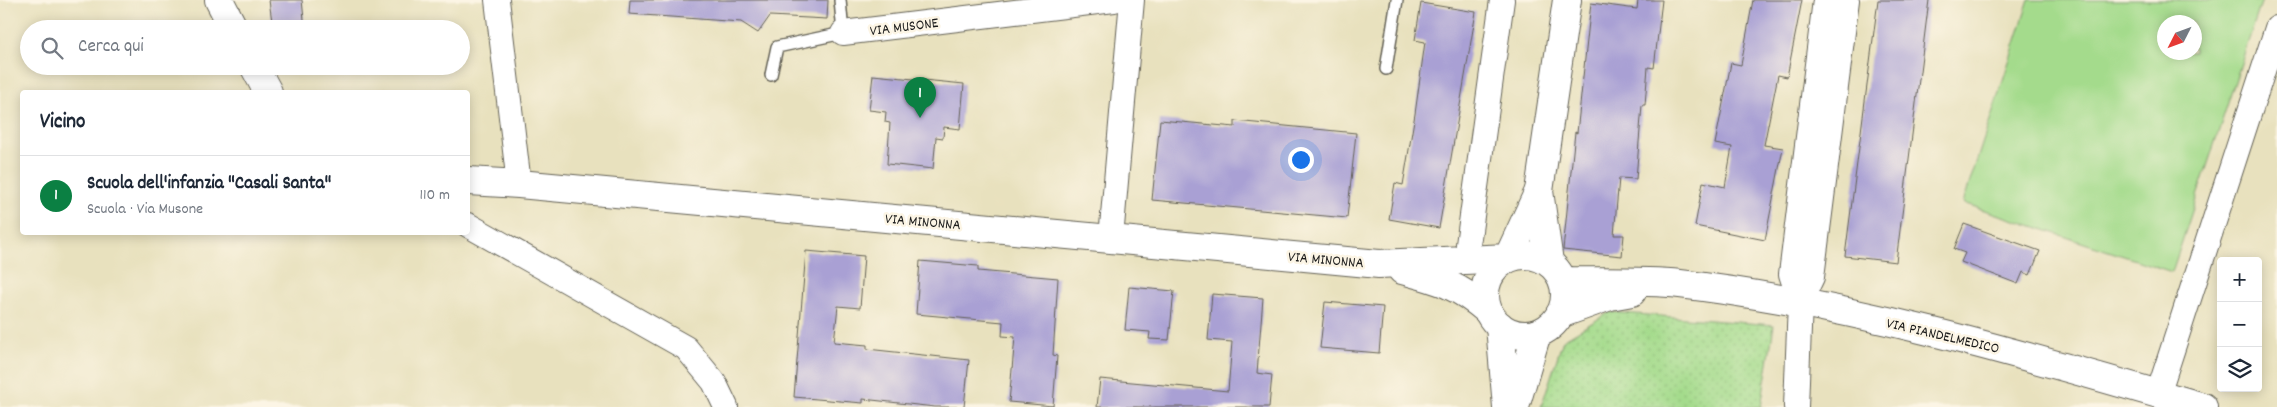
<!DOCTYPE html>
<html lang="it">
<head>
<meta charset="utf-8">
<style>
	body { margin:0; font-family:Dekko,sans-serif; background:#f2f2f3; color:#1f2937 }
	.controls { position:absolute; right:15px; bottom:15px; display:grid; overflow:hidden; border-radius:5px; box-shadow:0 2px 12px #0003 }
	.controls button { width:45px; height:45px; display:grid; place-items:center; padding:0; border:0; border-bottom:1px solid #e0e1e3; background:#fff; color:#1f2937; font:25px sans-serif }
	.compass { position:absolute; left:2157px; top:15px; width:45px; height:45px; border-radius:50%; background:#fff; box-shadow:0 2px 12px #0003; rotate:228deg }
	.you { position:absolute; left:1300px; top:159px; width:18px; height:18px; margin:-12px; border:4px solid #fff; border-radius:50%; background:#1a73e8; box-shadow:0 0 0 8px #1a73e833 }
	.badge { display:grid; place-items:center; width:32px; height:32px; border-radius:50%; background:#0b8043; color:#fff; font-size:16px; font-weight:700 }
	.pin { position:absolute; translate:-50% -41px; filter:drop-shadow(0 1px 2px #0008) }
	.pin::after { content:''; position:absolute; top:26px; width:18px; height:15px; background:inherit; clip-path:polygon(0 0,100% 0,50% 100%) }
	.list { margin:0; padding:0; list-style:none }
	h2 { display:flex; justify-content:space-between; align-items:center; height:65px; margin:0; padding:0 20px; font-size:21px }
	h2 small { font-size:16px; font-weight:400; color:#747a83 }
	.list li { display:grid; grid-template-columns:32px 1fr auto; gap:15px; align-items:center; box-sizing:border-box; height:80px; padding:0 20px; border-top:1px solid #e0e1e3 }
	.list b { display:block; font-size:19px; white-space:nowrap }
	.list p { margin:0; font-size:16px; white-space:nowrap; color:#747a83 }
	.list em { font-size:16px; font-style:normal; color:#747a83 }
	.icon { flex:none; width:28px; height:28px; fill:none; stroke:currentColor; stroke-width:2; stroke-linecap:round; stroke-linejoin:round }
	.map { position:relative; flex:none; width:2277px; height:407px; overflow:hidden }
	.search { position:absolute; background:#fff; box-shadow:0 2px 12px #0003; left:20px; top:20px; width:450px; height:55px; display:flex; align-items:center; gap:12px; box-sizing:border-box; padding:0 18px; border-radius:28px; color:#747a83; font-size:19px }
	.panel { position:absolute; background:#fff; box-shadow:0 2px 12px #0003; left:20px; top:90px; width:450px; height:145px; border-radius:5px }
	.map>svg:first-child { display:block }
	.park { fill:url(#park-dots); stroke:#607c54 }
	.pitch { fill:#a4db8c; stroke:#607c54; fill-rule:evenodd }
	.building { fill:#a9a0d4 }
	.lines { fill:none; stroke-linecap:round; stroke-linejoin:round }
	.service-casing { stroke:#636155; stroke-width:14 }
	.minor-casing { stroke:#636155; stroke-width:26 }
	.secondary-casing { stroke:#636155; stroke-width:30 }
	.service { stroke:#fff; stroke-width:11 }
	.minor { stroke:#fff; stroke-width:24 }
	.secondary { stroke:#fff; stroke-width:28 }
	.labels { text-anchor:middle; stroke-width:5; stroke-linejoin:round; paint-order:stroke }
	.street-label { font-size:15px; fill:#1c1c1c; stroke:#fcf5e5 }
</style>
</head>
<body>
<div class="map">
<svg width="2277" height="407" viewBox="0 0 2277 407">
	<defs>
		<pattern id="park-dots" width="8" height="8" patternUnits="userSpaceOnUse" patternTransform="scale(1.25)"><rect width="8" height="8" fill="#a4db8c"/><path d="M2 2h.1M6 6h.1" fill="none" stroke="#8dbb78" stroke-width="1.8" stroke-linecap="round"/></pattern>
	</defs>
	<rect width="100%" height="100%" fill="#fcf5e5"/>
	<filter id="ink" filterUnits="userSpaceOnUse"><feTurbulence type="fractalNoise" baseFrequency=".02" numOctaves="2"/><feDisplacementMap in="SourceGraphic" scale="10" xChannelSelector="R" yChannelSelector="G"/><feConvolveMatrix kernelMatrix="1 2 1 2 8 2 1 2 1" color-interpolation-filters="sRGB"/></filter>
	<filter id="wash" filterUnits="userSpaceOnUse"><feTurbulence type="fractalNoise" baseFrequency=".0096" numOctaves="4" result="noise"/><feDisplacementMap in="SourceGraphic" scale="20" xChannelSelector="R" yChannelSelector="G"/><feGaussianBlur stdDeviation="1.12" result="paint"/><feColorMatrix in="noise" values="0 0 0 0 0 0 0 0 0 0 0 0 0 0 0 0 0 1.4 0 .05"/><feComposite in="paint" operator="in"/></filter>
	<g filter="url(#wash)">
		<rect width="100%" height="100%" fill="#e8e1be"/>
		<!-- park -->
		<path class="park" d="M1610,312L1774,325L1761,407H1541L1563,340Z"/>
		<!-- pitch -->
		<path class="pitch" d="M2029,0H2262L2172,272L1963,203ZM2164,22H2194V52H2164Z"/>
		<g id="blocks">
			<!-- building -->
			<g class="building">
				<path d="M269,0H302L305,29H273Z"/>
				<path d="M630,0H828L827,19L770,16L758,33L741,22L629,14Z"/>
				<path d="M1638,0H1662L1654,68L1648,67L1645,105H1642L1636,179L1619,178L1614,235H1624L1622,256L1563,250L1575,132L1577,133L1591,3L1637,9Z"/>
				<path d="M1753,0H1802L1787,77L1778,75L1764,145L1783,148L1765,240L1695,226L1703,182L1725,187L1732,147L1715,144L1731,63L1741,65Z"/>
				<path d="M1878,0H1929L1896,262L1845,256Z"/>
				<path d="M1421,3L1476,12L1439,228L1389,219L1395,183L1403,185L1415,114L1425,42L1415,40Z"/>
				<path d="M873,75L964,84L960,129L944,127L943,138L936,137L933,169L887,164L890,123L885,122L886,112L869,110Z"/>
				<path d="M1160,120L1235,127V121L1356,133L1347,218L1152,200Z"/>
				<path d="M1964,224L2040,251L2030,275L2023,272L2018,284L1961,262L1965,253L1954,249Z"/>
				<path d="M806,251L864,256L860,308L838,306L834,342L867,345V349L969,360L964,407H935L863,399V403L794,397Z"/>
				<path d="M920,261L978,266V271L1058,278L1053,355L1057,356L1053,406L1009,402L1015,337L1002,336L1003,322L916,314Z"/>
				<path d="M1129,287L1174,291L1169,340L1149,339L1150,332L1125,330Z"/>
				<path d="M1212,294L1263,298L1257,373L1272,375L1269,407H1097L1100,379L1228,391L1232,342L1208,340Z"/>
				<path d="M1325,302L1383,307L1379,353L1320,348Z"/>
			</g>
		</g>
	</g>
	<g filter="url(#ink)">
		<use href="#blocks" fill-opacity="0" stroke="#636155" stroke-width="1"/>
		<g class="lines">
			<defs>
				<g id="service">
					<path d="M1386,69L1397,0"/>
					<path d="M771,75L777,47L843,33L840,0"/>
				</g>
				<g id="minor">
					<path d="M497,0L519,184"/>
					<path d="M843,33L1114,0"/>
					<path d="M468,225L686,348L714,382L726,407"/>
					<path d="M1111,238L1132,0"/>
					<path d="M1466,259L1502,0"/>
					<path d="M1800,302L1812,277L1847,0"/>
					<path d="M2158,394L2277,28"/>
					<path d="M1796,407L1800,302L1791,274L1825,0"/>
				</g>
				<g id="secondary">
					<path d="M219,0L234,29"/>
					<path d="M254,66L268,92"/>
					<path d="M468,181L519,184L1379,264L1508,258L1539,191"/>
					<circle cx="1525" cy="295" r="40"/>
					<path d="M1549,262L1539,191L1567,0"/>
					<path d="M1402,270C1440,280 1458,285 1488,311"/>
					<path d="M1563,281C1601,282 1642,280 1680,284C1858,305 2031,357 2203,407"/>
					<path d="M1560,314L1610,296L1632,292"/>
					<path d="M1500,326L1507,407"/>
					<path d="M1515,407L1537,333"/>
				</g>
			</defs>
			<!-- service casing -->
			<use href="#service" class="service-casing"/>
			<!-- minor casing -->
			<use href="#minor" class="minor-casing"/>
			<!-- secondary casing -->
			<use href="#secondary" class="secondary-casing"/>
			<!-- service -->
			<use href="#service" class="service"/>
			<!-- minor -->
			<use href="#minor" class="minor"/>
			<!-- secondary -->
			<use href="#secondary" class="secondary"/>
		</g>
	</g>
	<g class="labels">
		<!-- street labels -->
		<g class="street-label">
			<text transform="translate(904 26) rotate(-7)" y="5">VIA MUSONE</text>
			<text transform="translate(923 221) rotate(5)" y="5">VIA MINONNA</text>
			<text transform="translate(1326 259) rotate(5)" y="5">VIA MINONNA</text>
			<text transform="translate(1943 335) rotate(13)" y="5">VIA PIANDELMEDICO</text>
		</g>
	</g>
</svg>
<div class="controls">
<button>+</button>
<button>−</button>
<button><svg class="icon" aria-label="layers" viewBox="0 0 24 24"><path d="M12 4l9 5-9 5-9-5zM3 14l9 5 9-5"/></svg></button>
</div>
<svg class="compass" viewBox="-18 -18 36 36"><path d="M0-13l5 13h-10z" fill="#e53935"/><path d="M0 13l5-13h-10z" fill="#747a83"/></svg>
<div class="you"></div>
<div class="pin badge" style="left:920px;top:118px">1</div>
<div class="search"><svg class="icon" aria-label="search" viewBox="0 0 24 24"><circle cx="10" cy="10" r="6"/><path d="M15 15l6 6"/></svg>Cerca qui</div>
<section class="panel">
<h2>Vicino<small></small></h2>
<ul class="list">
<li><span class="badge">1</span><div><b>Scuola dell'infanzia &quot;Casali Santa&quot;</b><p>Scuola · Via Musone</p></div><em>110 m</em></li>
</ul>
</section>
</div>
</body>
</html>
